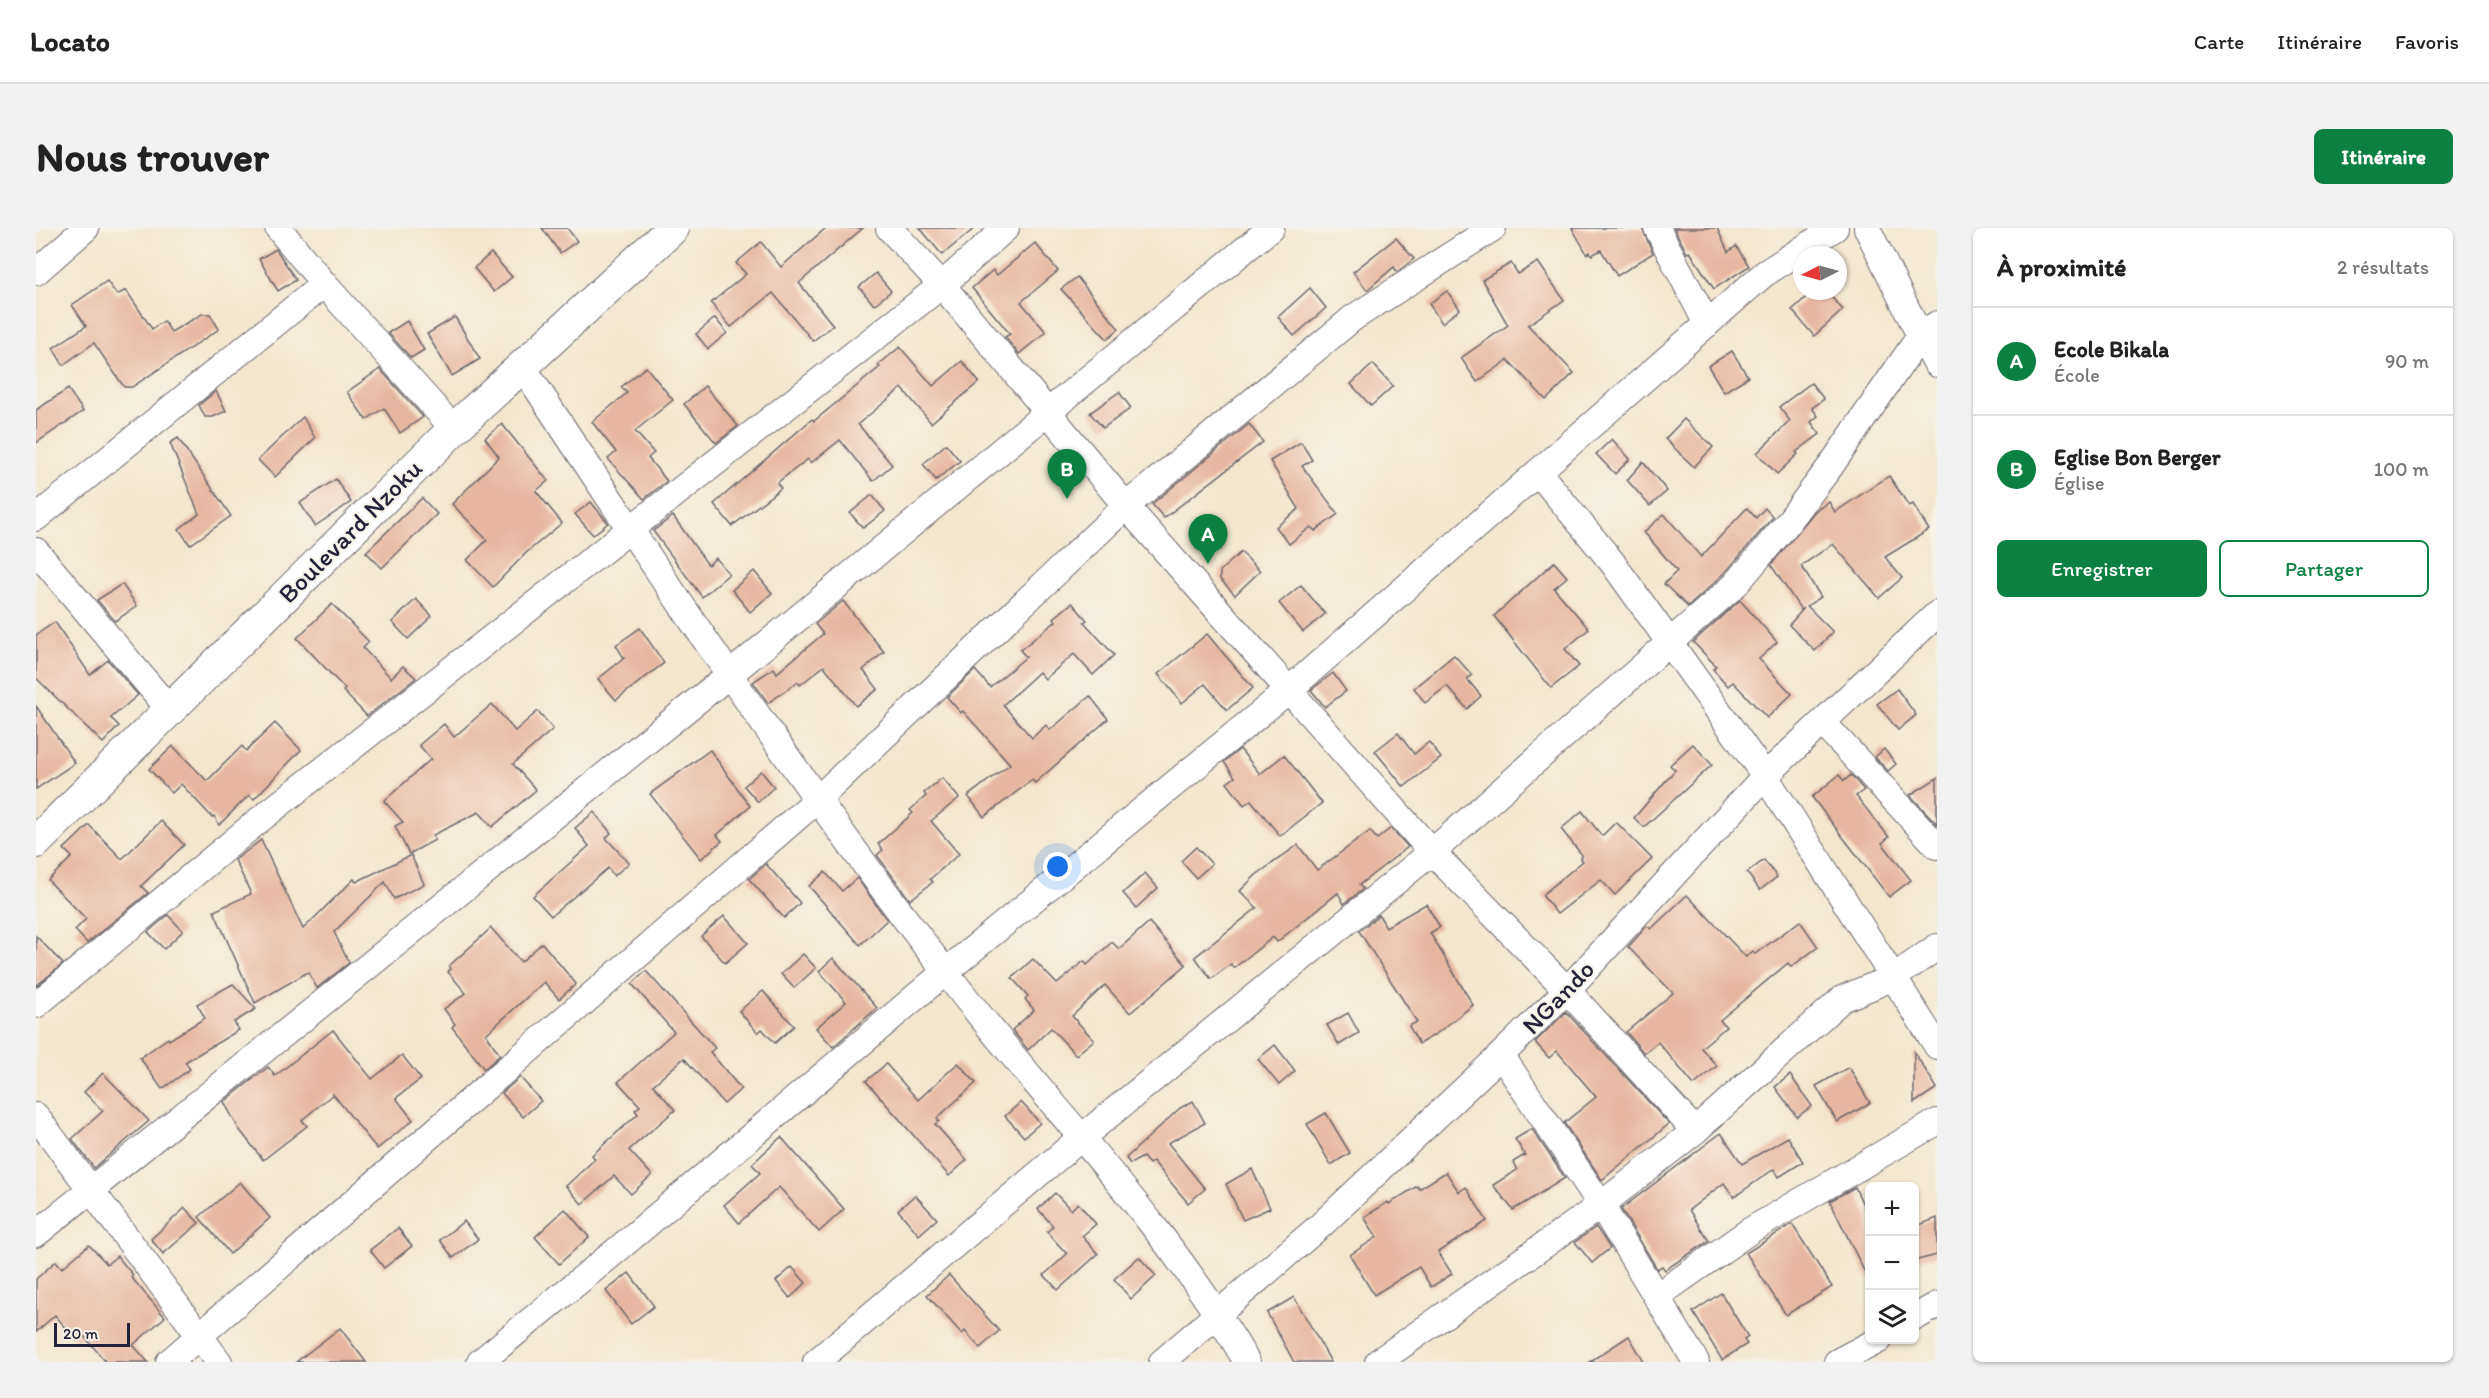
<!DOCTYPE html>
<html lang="fr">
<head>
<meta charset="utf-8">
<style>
	body { margin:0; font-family:Itim,sans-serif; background:#f2f2f2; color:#222 }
	.controls { position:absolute; right:18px; bottom:18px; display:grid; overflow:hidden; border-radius:9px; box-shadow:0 2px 4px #0004 }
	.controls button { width:54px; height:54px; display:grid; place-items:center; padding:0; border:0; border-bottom:2px solid #e0e0e0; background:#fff; color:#222; font:30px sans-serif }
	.compass { position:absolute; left:1757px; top:18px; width:54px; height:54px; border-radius:50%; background:#fff; box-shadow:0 2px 4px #0004; rotate:264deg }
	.scale { position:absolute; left:18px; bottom:15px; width:76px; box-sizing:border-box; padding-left:6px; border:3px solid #22223b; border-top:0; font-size:16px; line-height:21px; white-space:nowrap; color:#22223b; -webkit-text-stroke:4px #f7f3e8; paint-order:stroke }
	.you { position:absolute; left:1022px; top:639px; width:21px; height:21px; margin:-15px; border:4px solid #fff; border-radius:50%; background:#1a73e8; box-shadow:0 0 0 9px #1a73e833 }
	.badge { display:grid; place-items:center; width:39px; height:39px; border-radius:50%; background:#0b8043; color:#fff; font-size:20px; font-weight:700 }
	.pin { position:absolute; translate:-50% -50px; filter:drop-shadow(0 2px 3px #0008) }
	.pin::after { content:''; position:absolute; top:32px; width:21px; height:18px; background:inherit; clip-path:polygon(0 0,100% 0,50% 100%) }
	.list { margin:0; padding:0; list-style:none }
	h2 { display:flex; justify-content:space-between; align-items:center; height:78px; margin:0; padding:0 24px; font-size:26px }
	h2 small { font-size:20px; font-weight:400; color:#767676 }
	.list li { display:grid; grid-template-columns:39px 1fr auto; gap:18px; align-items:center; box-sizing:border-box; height:108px; padding:0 24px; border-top:2px solid #e0e0e0 }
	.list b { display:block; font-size:22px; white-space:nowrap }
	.list p { margin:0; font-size:20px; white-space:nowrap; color:#767676 }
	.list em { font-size:20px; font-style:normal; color:#767676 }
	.actions { display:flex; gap:12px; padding:18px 24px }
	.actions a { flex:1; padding:14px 0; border:2px solid #0b8043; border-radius:9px; text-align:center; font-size:21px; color:#0b8043 }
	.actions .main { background:#0b8043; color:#fff }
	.icon { flex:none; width:33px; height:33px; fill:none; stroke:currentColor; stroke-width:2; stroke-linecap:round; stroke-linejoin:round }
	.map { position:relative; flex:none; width:1901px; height:1134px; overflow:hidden; border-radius:9px }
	header { display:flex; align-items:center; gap:36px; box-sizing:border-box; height:84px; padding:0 30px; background:#fff; border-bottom:2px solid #e0e0e0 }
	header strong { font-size:28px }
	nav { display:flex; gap:33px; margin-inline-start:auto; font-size:21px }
	.intro { display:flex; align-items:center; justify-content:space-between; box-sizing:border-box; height:144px; padding:0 36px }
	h1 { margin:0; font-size:42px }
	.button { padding:15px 27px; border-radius:9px; background:#0b8043; color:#fff; font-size:21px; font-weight:700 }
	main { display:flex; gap:36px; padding:0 36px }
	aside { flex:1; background:#fff; border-radius:9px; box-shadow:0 2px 4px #0004 }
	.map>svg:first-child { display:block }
	.building { fill:#e8b6a0 }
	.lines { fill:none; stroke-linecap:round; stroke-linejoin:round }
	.minor-casing { stroke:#6b676f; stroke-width:28 }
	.tertiary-casing { stroke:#6b676f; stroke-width:34 }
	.minor { stroke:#fff; stroke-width:26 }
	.tertiary { stroke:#fff; stroke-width:32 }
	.labels { text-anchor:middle; stroke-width:4.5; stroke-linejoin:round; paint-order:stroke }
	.street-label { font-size:26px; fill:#22223b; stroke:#f7f3e8 }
</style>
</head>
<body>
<header>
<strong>Locato</strong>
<nav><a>Carte</a><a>Itinéraire</a><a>Favoris</a></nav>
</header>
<div class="intro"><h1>Nous trouver</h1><a class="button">Itinéraire</a></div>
<main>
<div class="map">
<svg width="1901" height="1134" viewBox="0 0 1901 1134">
	<rect width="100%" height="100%" fill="#f7f3e8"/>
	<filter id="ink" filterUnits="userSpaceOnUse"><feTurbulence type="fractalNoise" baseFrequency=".0167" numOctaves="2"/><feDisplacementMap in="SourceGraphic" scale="12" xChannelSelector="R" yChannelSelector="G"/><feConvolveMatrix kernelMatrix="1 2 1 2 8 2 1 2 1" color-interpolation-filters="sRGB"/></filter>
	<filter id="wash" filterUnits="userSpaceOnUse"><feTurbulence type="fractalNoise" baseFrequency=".008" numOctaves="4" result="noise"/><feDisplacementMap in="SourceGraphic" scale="24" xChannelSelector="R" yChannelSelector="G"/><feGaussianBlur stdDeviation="1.35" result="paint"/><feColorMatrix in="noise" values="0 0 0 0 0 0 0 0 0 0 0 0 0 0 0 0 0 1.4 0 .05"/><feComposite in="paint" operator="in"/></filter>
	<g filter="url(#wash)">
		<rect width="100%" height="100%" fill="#f3e6cf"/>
		<g id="blocks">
			<!-- building -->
			<g class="building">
				<path d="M506,0H531L541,13L524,25Z"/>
				<path d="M790,0H827L763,55L797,97L777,113L737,65L695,99L675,75L710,46L700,35L725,14L745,39Z"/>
				<path d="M884,0H939L906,27Z"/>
				<path d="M1536,0H1606L1617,25L1581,48L1565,22L1556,27L1554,24L1551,26Z"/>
				<path d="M1638,0H1681L1692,24L1700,18L1713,38L1678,61L1654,24L1651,25Z"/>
				<path d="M1360,10L1378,31L1361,44L1358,39L1331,62L1317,44Z"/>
				<path d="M999,15L1022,43L985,74L1010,104L983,126L969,109L974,106L936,60L957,42L961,47Z"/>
				<path d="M240,21L260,52L242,63L223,31Z"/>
				<path d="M455,25L476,49L458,64L438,40Z"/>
				<path d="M1502,34L1528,72L1492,97L1538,145L1510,172L1472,132L1441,154L1425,130L1472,97L1446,52L1475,35L1482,46Z"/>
				<path d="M840,45L855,63L838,77L823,59Z"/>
				<path d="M1041,49L1083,101L1071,111L1025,61Z"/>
				<path d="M71,53L81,67L90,62L116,101L128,93L135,104L166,86H174L183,101L96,159H88L58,115L27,137L17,120L50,98L36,77Z"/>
				<path d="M1274,60L1290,80L1258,108L1242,89Z"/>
				<path d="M1411,63L1424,81L1406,95L1393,76Z"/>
				<path d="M1777,63H1790L1807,82L1778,108L1756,82Z"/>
				<path d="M419,89L444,131L416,148L391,106Z"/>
				<path d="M679,90L691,105L672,121L660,106Z"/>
				<path d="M371,93L388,122L375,130L352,105Z"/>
				<path d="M864,119L897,158L926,133L943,154L895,195L866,160L822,196L856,237L837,253L804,212L775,235L772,231L741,255L745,260L696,298L678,276L776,191L778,193L844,139L842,137Z"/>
				<path d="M1696,123L1712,149L1688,164L1672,138Z"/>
				<path d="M1337,136L1357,158L1335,178L1315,156Z"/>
				<path d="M610,139L637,172L599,203L618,225L612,230L631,253L608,271L572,231L580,224L556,194L591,165L585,159Z"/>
				<path d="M344,141L387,189L364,205L348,180L330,192L311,164Z"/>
				<path d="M1775,155L1788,171L1776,180L1782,188L1775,194L1784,206L1760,224L1762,226L1741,246L1721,225L1754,193L1743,179Z"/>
				<path d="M669,158L702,198L680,215L648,176Z"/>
				<path d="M32,161L47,183L0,215V182Z"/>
				<path d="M180,163L190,183L177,189H169L163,177Z"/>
				<path d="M1083,164L1095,180L1067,200L1054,185Z"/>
				<path d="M267,189L279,210L239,249L222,232Z"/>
				<path d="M1648,191L1677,219L1658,239L1629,211Z"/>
				<path d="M466,196L512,253L500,263L526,295L490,325L457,359L431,332L451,312L416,276L463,229L449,210Z"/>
				<path d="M1213,196L1227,214L1128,290L1116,276Z"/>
				<path d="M142,210L195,288L154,317L143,301L163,286L134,215Z"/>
				<path d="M1576,211L1594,231L1579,246L1560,226Z"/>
				<path d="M1265,214L1276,232L1266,238L1302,286L1279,303L1275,299L1253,316L1240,299L1263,281L1234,233Z"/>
				<path d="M910,216L924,233L900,252L887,236Z"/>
				<path d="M1607,234L1631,263L1614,278L1591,252Z"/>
				<path d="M1853,248L1873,278L1877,276L1893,302L1849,329L1866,350L1843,370L1797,316L1765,338L1785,369L1771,378L1797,404L1779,423L1753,397L1768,380L1765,382L1735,337L1779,283L1793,274L1799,284Z"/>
				<path d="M300,251L315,274L279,298L264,275Z"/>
				<path d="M836,267L849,283L827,300L814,285Z"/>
				<path d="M386,270L401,286L346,340L330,324Z"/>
				<path d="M555,274L572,295L557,307L539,286Z"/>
				<path d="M1711,280L1720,290L1729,280L1737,289L1689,345L1652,379L1628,356L1641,343L1608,304L1628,286L1665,329Z"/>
				<path d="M637,288L672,337L680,330L693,346L666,369L617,303Z"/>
				<path d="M1205,324L1224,343L1199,367L1184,351V343Z"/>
				<path d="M1518,334L1531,349L1518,360L1553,401L1529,421L1543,438L1515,460L1458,388Z"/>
				<path d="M718,343L736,365L714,384L696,362Z"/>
				<path d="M86,356L101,378L79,393L61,372Z"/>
				<path d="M1265,357L1289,386L1267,404L1243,375Z"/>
				<path d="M380,371L396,388L372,411L356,394Z"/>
				<path d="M1704,372L1741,414L1723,431L1756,466L1731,490L1697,454L1692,458L1677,441L1680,438L1657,414Z"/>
				<path d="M807,373L848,424L827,442L842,461L820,478L788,438L764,457L762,454L732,475L717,454L738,440L741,445L787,406L779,396Z"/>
				<path d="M1036,375L1051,392L1048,394L1078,427L1057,447L1038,426L1009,451L1003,444L967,477L996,510L1010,497L1014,502L1054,468L1072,491L999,555L996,552L948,589L932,568L974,536L927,483L925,485L911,469L939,442L954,459L990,429L984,422L1020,393L1018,390Z"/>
				<path d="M296,376L333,414L327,420L355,450L367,438L380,450L331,488L307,463L309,461L261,410Z"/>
				<path d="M19,394L54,447L72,432L102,467L75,490L83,498L67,515L0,450V407Z"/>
				<path d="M604,400L628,435L580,472L562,451L588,430L580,417Z"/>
				<path d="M1171,406L1217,460L1191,482L1169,456L1146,475L1122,446Z"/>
				<path d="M1418,427L1436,447L1431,451L1445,468L1431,481L1411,458L1389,475L1378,460Z"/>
				<path d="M1297,445L1310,463L1289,479L1275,462Z"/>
				<path d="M1861,461L1880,487L1862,502L1841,476Z"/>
				<path d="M456,476L479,503L502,483L517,501L477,536L500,562L456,599L443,584L397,607L399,612L373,626L359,598L367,594L348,573L395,531L383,517L408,496L418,509Z"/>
				<path d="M0,478L39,535L0,561Z"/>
				<path d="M239,495L265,522L218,571L213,567L183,597L178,588L176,589L145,556L136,565L113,541L137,518L171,553L206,518L210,523Z"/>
				<path d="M1362,505L1378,526L1393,514L1405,530L1368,559L1339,523Z"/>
				<path d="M1657,516L1676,537L1608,599L1598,590L1639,542L1634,537Z"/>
				<path d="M1204,521L1224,546L1248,527L1286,575L1244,608L1215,572L1208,577L1191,555L1199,549L1188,534Z"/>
				<path d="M1848,521L1860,536L1852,543L1839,529Z"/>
				<path d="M674,522L714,578L681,607L686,613L665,631L614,566Z"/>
				<path d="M725,543L738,559L722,574L708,558Z"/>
				<path d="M1803,547L1808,553L1815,547L1828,562L1820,568L1853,609L1846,615L1875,652L1853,669L1776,569Z"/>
				<path d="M906,550L923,570L895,593L923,626L894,651L897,654L874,672L841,627L847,622L842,616L877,585L874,582L890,568L888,565Z"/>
				<path d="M1901,550V596L1874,567Z"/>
				<path d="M1546,583L1566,608L1580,594L1616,631L1579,667L1565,652L1521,686L1506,667L1547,633L1544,630L1546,627L1525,601Z"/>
				<path d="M558,584L575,605L570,610L593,635L578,648L572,640L515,688L497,668L553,618L539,600Z"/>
				<path d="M125,593L148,617L105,658L112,665L51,715L39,702L50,691L12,652L36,629L28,621L53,597L86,631Z"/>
				<path d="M1355,600L1372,619L1323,657L1327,661L1308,676L1302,665L1241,714L1237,709L1198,740L1195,736L1175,751L1159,729L1221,680L1204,663L1220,647L1262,617L1281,642L1334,603L1341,611Z"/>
				<path d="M225,612L267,701L318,651L320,654L375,627L388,656L358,671L349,654L298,704L313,735L281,760L272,744L219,775L178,683L215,666L199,632Z"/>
				<path d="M1160,619L1176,636L1160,650L1145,633Z"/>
				<path d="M1728,632L1741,649L1724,662L1711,645Z"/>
				<path d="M730,636L764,675L748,690L713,651Z"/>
				<path d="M789,644L806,663L821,650L851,692L824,717L773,658Z"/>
				<path d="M1109,645L1122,660L1100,680L1087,665Z"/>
				<path d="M1651,667L1710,729L1717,723L1719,726L1764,693L1782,719L1755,739L1752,735L1684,792L1690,799L1665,820L1681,838L1658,857L1622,814L1608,825L1590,804L1637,765L1592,719L1611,698L1615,701Z"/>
				<path d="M1390,676L1404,699L1394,705L1437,777L1400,806L1383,816L1373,798L1381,794L1323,703L1343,687L1350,699Z"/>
				<path d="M132,687L147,703L128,721L112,704Z"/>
				<path d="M688,688L712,715L689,735L665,708Z"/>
				<path d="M1113,694L1150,737L1094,785L1069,757L1036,788L1058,812L1040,827L1015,800L992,822L976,802L998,782L989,771L992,768L976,750L997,731L1021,756L1048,733L1051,737L1076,714L1083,721Z"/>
				<path d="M455,700L485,734L506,715L540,756L523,771L508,754L450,806L464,827L448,841L416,799L419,796L408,781L430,765L412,744L415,740L413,738Z"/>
				<path d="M0,708L27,736L0,758Z"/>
				<path d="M767,726L780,740L758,760L745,746Z"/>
				<path d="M797,730L841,780L797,819L780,800L810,774L783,743Z"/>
				<path d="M610,743L679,820L674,824L705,861L688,876L648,830L617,857L639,882L593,922L616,947L595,966L578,948L546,976L530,958L559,931L556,927L602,886L599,882L604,878L582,854L638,804L596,756Z"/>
				<path d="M197,756L220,781L198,794L203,802L149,834L154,841L126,861L104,830L132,810L133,812L169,790L161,776Z"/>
				<path d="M727,763L758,798L739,815L726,801L722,805L703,783Z"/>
				<path d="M1530,784L1633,896L1566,952L1528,895L1560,869L1521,823L1513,830L1499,814Z"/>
				<path d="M1312,785L1323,805L1303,817L1291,797Z"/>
				<path d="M297,802L336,851L366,827L385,851L360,870L377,892L341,921L297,866L266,892L271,898L227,932L203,901L188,874L232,839L239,848Z"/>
				<path d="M1239,817L1259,843L1243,857L1222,831Z"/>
				<path d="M1878,824L1901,860L1878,875Z"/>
				<path d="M922,835L940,855L901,890L903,893L899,896L931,932L913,948L830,853L850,836L882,872Z"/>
				<path d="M1813,839L1834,875L1801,894L1780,858Z"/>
				<path d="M67,845L113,893L58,940L36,911L67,883L48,864Z"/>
				<path d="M1754,847L1776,878L1761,889L1739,859Z"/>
				<path d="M484,849L505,873L487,889L466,865Z"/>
				<path d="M1157,873L1169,895L1132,915L1169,961L1152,975L1117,933L1113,936L1107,929L1094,936L1090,930L1144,880Z"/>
				<path d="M985,874L1004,895L988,909L969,888Z"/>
				<path d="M1290,885L1314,925L1295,937L1271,896Z"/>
				<path d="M1496,901L1529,950L1477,982L1457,957L1481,942L1477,934L1489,927L1479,911Z"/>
				<path d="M1685,905L1706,936L1752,909L1767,934L1743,949L1738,941L1698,969L1688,955L1653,982L1673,1013L1629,1042L1626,1038L1621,1041L1585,981Z"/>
				<path d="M745,909L808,981L783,1004L743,959L703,995L688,977L724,945L716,936Z"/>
				<path d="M1216,941L1234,980L1207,992L1190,956Z"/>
				<path d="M1410,944L1423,964L1430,959L1451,993L1402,1024L1416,1046L1395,1059L1383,1039L1338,1067L1314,1027L1341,1009L1328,989L1352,974L1353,976L1381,958L1383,961Z"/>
				<path d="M204,954L234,990L194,1026L163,989Z"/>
				<path d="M1819,959L1833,990V1053L1794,973Z"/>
				<path d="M1019,965L1035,982L1042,975L1060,996L1046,1008L1062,1026L1022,1062L1008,1047L1031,1026L1011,1004L1017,998L1002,981Z"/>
				<path d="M879,967L901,991L883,1007L862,982Z"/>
				<path d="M149,980L163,995L127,1026L115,1011Z"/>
				<path d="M529,981L553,1009L523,1036L499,1009Z"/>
				<path d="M1901,990V1027L1878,1033V999Z"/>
				<path d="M428,993L442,1011L417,1030L404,1012Z"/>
				<path d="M1756,996L1796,1059L1750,1087L1710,1025Z"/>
				<path d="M1560,999L1574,1020L1556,1035L1539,1014Z"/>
				<path d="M362,1000L376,1018L348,1040L334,1022Z"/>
				<path d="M53,1017L71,1036L81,1028L97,1047L95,1049L129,1089L97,1117L112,1134H70L47,1107L41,1113L19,1087L0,1104V1051L20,1033L26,1040Z"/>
				<path d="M1103,1029L1120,1048L1095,1071L1078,1051Z"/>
				<path d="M756,1039L770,1055L754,1070L740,1053Z"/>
				<path d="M593,1045L618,1078L595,1096L570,1063Z"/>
				<path d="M913,1047L963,1103L944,1120L929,1103L926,1106L891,1067Z"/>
				<path d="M1685,1065L1712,1109L1708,1112L1711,1116L1686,1132L1657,1084Z"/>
				<path d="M1258,1069L1295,1134H1258L1231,1085Z"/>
				<path d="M304,1100L330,1134H260Z"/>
				<path d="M1593,1108L1608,1134H1553Z"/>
			</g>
		</g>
	</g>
	<g filter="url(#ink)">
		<use href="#blocks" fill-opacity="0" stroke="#6b676f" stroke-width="1.5"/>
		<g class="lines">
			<defs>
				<g id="minor">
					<path d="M242,0L288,56L418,201"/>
					<path d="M853,0L906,57L1090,278L1396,624L1531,762L1659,903"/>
					<path d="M1621,0L1671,96"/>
					<path d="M1831,0L1884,108L1901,136"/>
					<path d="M0,44L50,0"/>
					<path d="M485,136C620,343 758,546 908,742C1008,873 1127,991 1211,1134"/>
					<path d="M1502,244L1576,334L1729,548L1901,818"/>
					<path d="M0,290L288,56"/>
					<path d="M0,323L133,481"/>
					<path d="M1787,495L1901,618"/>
					<path d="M0,777L222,593L906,57L970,0"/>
					<path d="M1465,827L1565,977L1660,1134"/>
					<path d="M0,888L183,1134"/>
					<path d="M0,1006L693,447L1235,0"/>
					<path d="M1621,1068L1715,1002L1901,894"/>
					<path d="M1878,1090L1901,1077"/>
					<path d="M133,1134L782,571L1090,278L1317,90L1457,0"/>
					<path d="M444,1134L581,1022L909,744L1254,461L1728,46L1799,0"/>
					<path d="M780,1134L1046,909L1396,624L1700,356L1750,297L1794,239L1884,108L1901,96"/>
					<path d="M1126,1134L1285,997L1465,827L1531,762L1729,548L1901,386"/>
					<path d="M1342,1134L1565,977L1659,903L1806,771L1858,749L1901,719"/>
					<path d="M1801,1134L1843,1112"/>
				</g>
				<path id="tertiary" d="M0,614L418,201L637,0"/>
			</defs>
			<!-- minor casing -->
			<use href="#minor" class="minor-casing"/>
			<!-- tertiary casing -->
			<use href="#tertiary" class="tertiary-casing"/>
			<!-- minor -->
			<use href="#minor" class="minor"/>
			<!-- tertiary -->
			<use href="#tertiary" class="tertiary"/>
		</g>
	</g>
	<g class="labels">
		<!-- street labels -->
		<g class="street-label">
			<text transform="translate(314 303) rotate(-45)" y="9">Boulevard Nzoku</text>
			<text transform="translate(1522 769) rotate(-46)" y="9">NGando</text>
		</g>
	</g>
</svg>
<div class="controls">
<button>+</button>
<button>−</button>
<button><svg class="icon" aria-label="layers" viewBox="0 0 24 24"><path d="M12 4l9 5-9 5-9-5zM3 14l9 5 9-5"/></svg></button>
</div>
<svg class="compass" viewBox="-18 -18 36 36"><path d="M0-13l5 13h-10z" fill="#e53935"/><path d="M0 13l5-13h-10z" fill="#767676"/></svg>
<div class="scale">20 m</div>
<div class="you"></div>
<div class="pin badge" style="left:1172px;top:336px">A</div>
<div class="pin badge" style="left:1031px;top:271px">B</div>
</div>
<aside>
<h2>À proximité<small>2 résultats</small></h2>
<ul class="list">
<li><span class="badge">A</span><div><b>Ecole Bikala</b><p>École</p></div><em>90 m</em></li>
<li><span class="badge">B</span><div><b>Eglise Bon Berger</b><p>Église</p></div><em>100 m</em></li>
</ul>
<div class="actions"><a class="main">Enregistrer</a><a>Partager</a></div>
</aside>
</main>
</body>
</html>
